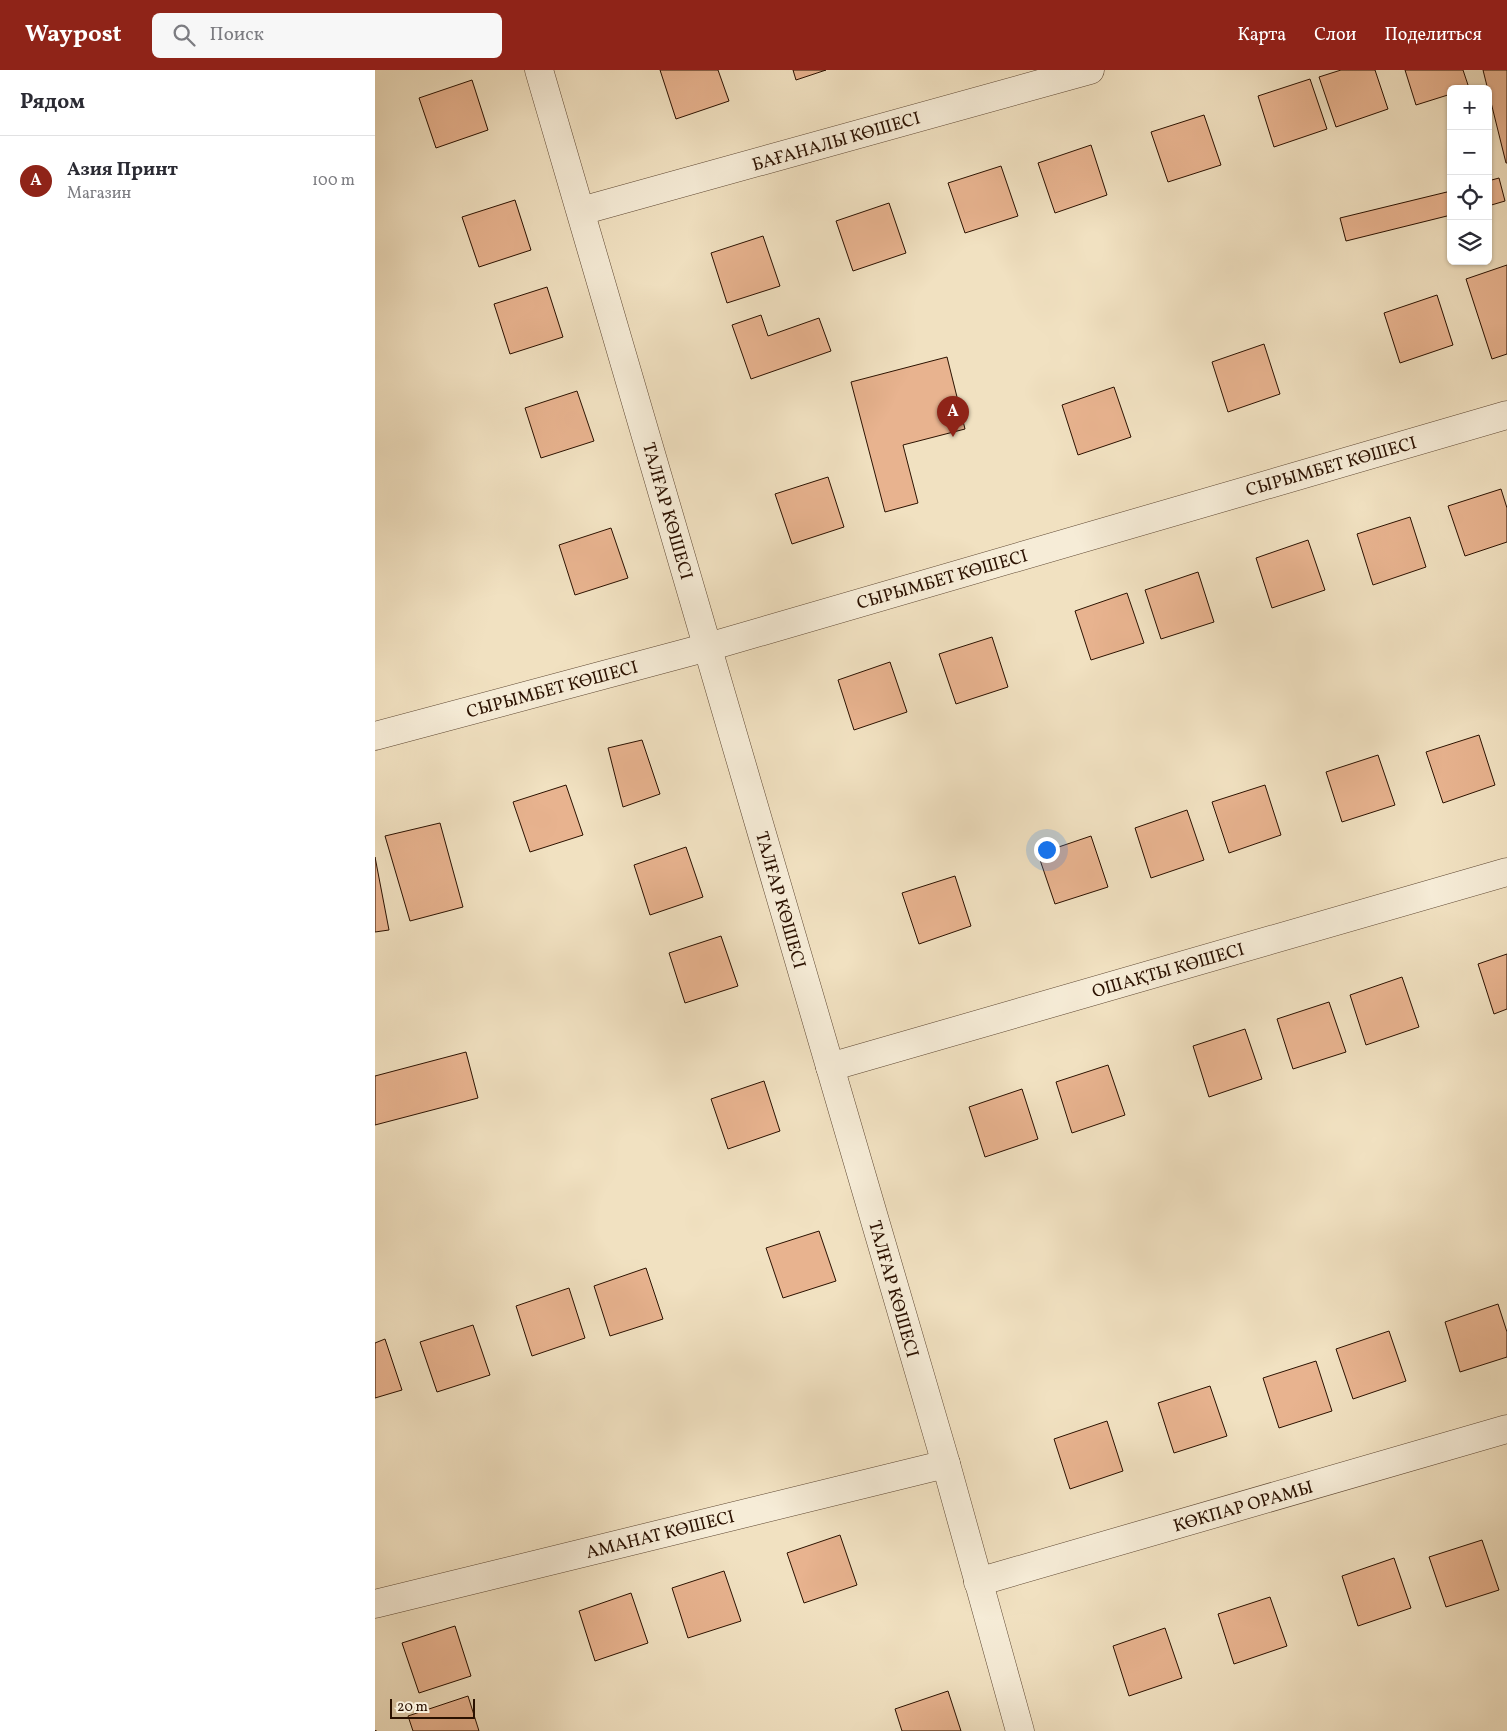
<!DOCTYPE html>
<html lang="ru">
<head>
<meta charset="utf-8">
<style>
	body { margin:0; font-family:Vollkorn,serif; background:#f7f7f7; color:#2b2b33 }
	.controls { position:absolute; right:15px; top:15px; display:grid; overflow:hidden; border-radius:8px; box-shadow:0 1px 4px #0004 }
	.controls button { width:45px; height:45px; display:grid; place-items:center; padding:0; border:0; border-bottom:1px solid #e1e1e2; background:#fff; color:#2b2b33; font:25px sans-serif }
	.scale { position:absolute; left:15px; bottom:12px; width:85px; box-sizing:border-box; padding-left:5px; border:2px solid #2b1100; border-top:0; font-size:14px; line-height:18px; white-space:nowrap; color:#2b1100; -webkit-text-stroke:4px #f6ecd7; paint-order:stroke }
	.you { position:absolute; left:671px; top:779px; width:18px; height:18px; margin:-12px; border:4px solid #fff; border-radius:50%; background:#1a73e8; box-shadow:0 0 0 8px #1a73e833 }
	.badge { display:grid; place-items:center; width:32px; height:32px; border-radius:50%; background:#8f2418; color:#fff; font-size:16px; font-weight:700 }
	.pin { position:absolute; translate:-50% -41px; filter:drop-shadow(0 1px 2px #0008) }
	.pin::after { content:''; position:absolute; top:26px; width:18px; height:15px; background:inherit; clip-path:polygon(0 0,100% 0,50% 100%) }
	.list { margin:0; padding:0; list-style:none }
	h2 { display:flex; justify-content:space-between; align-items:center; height:65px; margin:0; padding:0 20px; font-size:21px }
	h2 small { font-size:16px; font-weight:400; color:#7c7c81 }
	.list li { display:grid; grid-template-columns:32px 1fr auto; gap:15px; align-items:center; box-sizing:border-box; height:90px; padding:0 20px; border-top:1px solid #e1e1e2 }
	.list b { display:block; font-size:19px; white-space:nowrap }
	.list p { margin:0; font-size:16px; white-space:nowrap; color:#7c7c81 }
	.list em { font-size:16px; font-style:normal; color:#7c7c81 }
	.icon { flex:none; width:28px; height:28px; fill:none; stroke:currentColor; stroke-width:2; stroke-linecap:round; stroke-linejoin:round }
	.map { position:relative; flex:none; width:1132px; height:1661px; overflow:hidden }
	header { display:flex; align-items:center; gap:30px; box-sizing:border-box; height:70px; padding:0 25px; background:#8f2418; color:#fff }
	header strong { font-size:24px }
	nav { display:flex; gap:28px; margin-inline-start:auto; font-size:18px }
	.search { width:350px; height:45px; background:#f7f7f7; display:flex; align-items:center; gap:12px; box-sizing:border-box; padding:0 18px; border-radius:8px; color:#7c7c81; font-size:19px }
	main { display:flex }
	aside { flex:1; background:#fff }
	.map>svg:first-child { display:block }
	.building { fill:#e8b38f; stroke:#2b1100 }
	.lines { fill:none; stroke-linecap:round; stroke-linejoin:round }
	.street-casing { stroke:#5c4530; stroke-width:29 }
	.path { stroke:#2b1100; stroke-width:3; stroke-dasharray:4 2.5; stroke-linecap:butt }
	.street { stroke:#f6ecd7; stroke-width:28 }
	.labels { text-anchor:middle; stroke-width:4.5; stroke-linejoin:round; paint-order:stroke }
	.street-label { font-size:18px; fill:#2b1100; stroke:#f6ecd7 }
</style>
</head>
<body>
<header>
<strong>Waypost</strong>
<div class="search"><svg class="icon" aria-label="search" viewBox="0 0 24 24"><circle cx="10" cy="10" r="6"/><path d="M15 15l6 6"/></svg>Поиск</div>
<nav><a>Карта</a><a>Слои</a><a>Поделиться</a></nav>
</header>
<main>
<aside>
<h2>Рядом<small></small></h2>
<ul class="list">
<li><span class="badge">A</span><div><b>Азия Принт</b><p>Магазин</p></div><em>100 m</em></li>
</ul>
</aside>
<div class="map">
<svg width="1132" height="1661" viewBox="0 0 1132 1661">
	<rect width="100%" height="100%" fill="#f1e1c1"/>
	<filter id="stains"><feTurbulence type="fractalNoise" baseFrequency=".004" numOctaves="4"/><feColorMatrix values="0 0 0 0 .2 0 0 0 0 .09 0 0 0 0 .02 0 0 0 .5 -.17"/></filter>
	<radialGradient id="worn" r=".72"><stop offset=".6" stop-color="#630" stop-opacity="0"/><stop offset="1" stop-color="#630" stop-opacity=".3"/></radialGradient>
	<!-- building -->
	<g class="building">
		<path d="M285,0H343L354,31L301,49Z"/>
		<path d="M418,0H451L421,10Z"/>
		<path d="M966,0H1000L1013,39L961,57L944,7Z"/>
		<path d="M1030,0H1088L1094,18L1076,19V24L1041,35Z"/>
		<path d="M1108,0H1132V93H1131Z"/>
		<path d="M935,9L952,59L899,77L883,26Z"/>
		<path d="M97,10L113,60L61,78L44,28Z"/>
		<path d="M829,45L846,95L793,112L776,62Z"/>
		<path d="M716,75L732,125L680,143L663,93Z"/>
		<path d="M626,96L643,146L590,163L573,113Z"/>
		<path d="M1124,108L1130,131L1113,136V111Z"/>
		<path d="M1076,121V145L971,171L965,148Z"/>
		<path d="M140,130L156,180L104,197L87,147Z"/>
		<path d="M514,133L531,183L478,201L461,151Z"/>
		<path d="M388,166L405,216L352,233L336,183Z"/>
		<path d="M1132,195V284L1117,289L1091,209Z"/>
		<path d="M172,217L188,267L135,284L119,234Z"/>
		<path d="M1062,225L1078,275L1025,293L1009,243Z"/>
		<path d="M386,245L393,266L444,248L456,281L376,309L357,255Z"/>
		<path d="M889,274L905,324L853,342L837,292Z"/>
		<path d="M572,287L590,359L528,375L543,433L510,442L476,312Z"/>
		<path d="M739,317L756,367L703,385L687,335Z"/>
		<path d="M202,321L219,371L166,388L150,338Z"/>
		<path d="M453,407L469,457L417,474L400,424Z"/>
		<path d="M1126,419L1132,438V472L1090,486L1073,436Z"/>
		<path d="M1035,447L1051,497L998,515L982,464Z"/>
		<path d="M236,458L253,508L200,525L184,475Z"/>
		<path d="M933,470L950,520L897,538L881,488Z"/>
		<path d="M823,502L839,552L786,569L770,520Z"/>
		<path d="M752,523L769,573L716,590L700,541Z"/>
		<path d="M617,567L633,617L581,634L564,584Z"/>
		<path d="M515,592L532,642L479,660L463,610Z"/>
		<path d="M1104,665L1120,715L1068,733L1051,682Z"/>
		<path d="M267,670L285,724L248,737L233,678Z"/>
		<path d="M1003,685L1020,735L967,752L951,702Z"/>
		<path d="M191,715L208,765L155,782L138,732Z"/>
		<path d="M890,715L906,765L854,783L837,732Z"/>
		<path d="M812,740L829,790L776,808L760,758Z"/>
		<path d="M65,753L88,837L35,851L10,766Z"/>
		<path d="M716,766L733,817L680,834L663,784Z"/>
		<path d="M311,777L328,827L275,845L259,795Z"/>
		<path d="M0,787L14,860L0,862Z"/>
		<path d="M580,806L596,856L544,874L527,823Z"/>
		<path d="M346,866L363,916L310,933L294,883Z"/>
		<path d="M1132,884V939L1119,944L1103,894Z"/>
		<path d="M1027,907L1044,957L991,975L975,925Z"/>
		<path d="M954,932L971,982L918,999L902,949Z"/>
		<path d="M870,959L887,1009L834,1027L818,976Z"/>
		<path d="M91,982L103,1028L0,1055V1006Z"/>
		<path d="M733,995L750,1045L697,1063L681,1012Z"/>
		<path d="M389,1011L405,1061L353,1079L336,1029Z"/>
		<path d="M647,1019L663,1069L610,1087L594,1037Z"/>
		<path d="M444,1161L461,1211L408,1228L391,1178Z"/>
		<path d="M271,1198L288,1249L235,1266L219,1216Z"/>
		<path d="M194,1218L210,1268L157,1286L141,1236Z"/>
		<path d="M1123,1234L1132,1262V1287L1085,1302L1070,1252Z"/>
		<path d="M98,1255L115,1305L62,1322L45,1272Z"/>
		<path d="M1014,1261L1031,1311L978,1329L961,1279Z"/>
		<path d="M10,1269L27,1320L0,1328V1273Z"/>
		<path d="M941,1291L957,1341L904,1358L888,1308Z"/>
		<path d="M835,1316L852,1366L799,1383L783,1333Z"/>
		<path d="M732,1351L748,1401L695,1419L679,1369Z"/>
		<path d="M465,1465L482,1515L429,1533L412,1483Z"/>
		<path d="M1107,1470L1124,1520L1071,1537L1054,1487Z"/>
		<path d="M1019,1488L1036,1538L983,1556L967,1506Z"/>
		<path d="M349,1501L366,1551L313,1568L297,1518Z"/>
		<path d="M256,1523L273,1573L220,1591L204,1541Z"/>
		<path d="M895,1527L912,1576L859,1594L843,1544Z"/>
		<path d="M80,1556L96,1606L44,1623L27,1573Z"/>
		<path d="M790,1558L807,1608L754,1626L738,1576Z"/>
		<path d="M573,1621L586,1661H527L520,1639Z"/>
		<path d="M93,1626L104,1661H38L33,1646Z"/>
	</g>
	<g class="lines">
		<defs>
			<g id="street">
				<path d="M164,0L571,1394L645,1661"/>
				<path d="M206,141L715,0"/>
				<path d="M0,666L333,577L1132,345"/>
				<path d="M455,997L1132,802"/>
				<path d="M603,1512L1132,1359"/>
				<path d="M0,1534L571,1394"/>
			</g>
		</defs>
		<!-- street casing -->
		<use href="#street" class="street-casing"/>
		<!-- path -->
		<path class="path" d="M0,1660V1661"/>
		<!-- street -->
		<use href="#street" class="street"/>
	</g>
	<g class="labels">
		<!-- street labels -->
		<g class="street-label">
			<text transform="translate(461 71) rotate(-16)" y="6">БАҒАНАЛЫ КӨШЕСІ</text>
			<text transform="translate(956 396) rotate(-16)" y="6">СЫРЫМБЕТ КӨШЕСІ</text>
			<text transform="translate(293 441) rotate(74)" y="6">ТАЛҒАР КӨШЕСІ</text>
			<text transform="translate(567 509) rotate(-16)" y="6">СЫРЫМБЕТ КӨШЕСІ</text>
			<text transform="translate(177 619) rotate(-15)" y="6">СЫРЫМБЕТ КӨШЕСІ</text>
			<text transform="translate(406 830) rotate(74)" y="6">ТАЛҒАР КӨШЕСІ</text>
			<text transform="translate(793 900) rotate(-16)" y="6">ОШАҚТЫ КӨШЕСІ</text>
			<text transform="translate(519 1219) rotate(74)" y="6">ТАЛҒАР КӨШЕСІ</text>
			<text transform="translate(868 1436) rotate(-16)" y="6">КӨКПАР ОРАМЫ</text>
			<text transform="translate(285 1464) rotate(-14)" y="6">АМАНАТ КӨШЕСІ</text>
		</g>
	</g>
	<rect width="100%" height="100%" filter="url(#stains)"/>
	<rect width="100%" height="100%" fill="url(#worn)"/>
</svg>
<div class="controls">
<button>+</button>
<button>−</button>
<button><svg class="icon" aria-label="locate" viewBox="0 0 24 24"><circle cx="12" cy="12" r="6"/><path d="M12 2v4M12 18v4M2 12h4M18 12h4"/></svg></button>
<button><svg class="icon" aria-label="layers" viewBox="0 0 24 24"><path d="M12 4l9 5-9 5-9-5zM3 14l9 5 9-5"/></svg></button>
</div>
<div class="scale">20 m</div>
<div class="you"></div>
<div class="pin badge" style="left:578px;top:367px">A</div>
</div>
</main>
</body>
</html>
